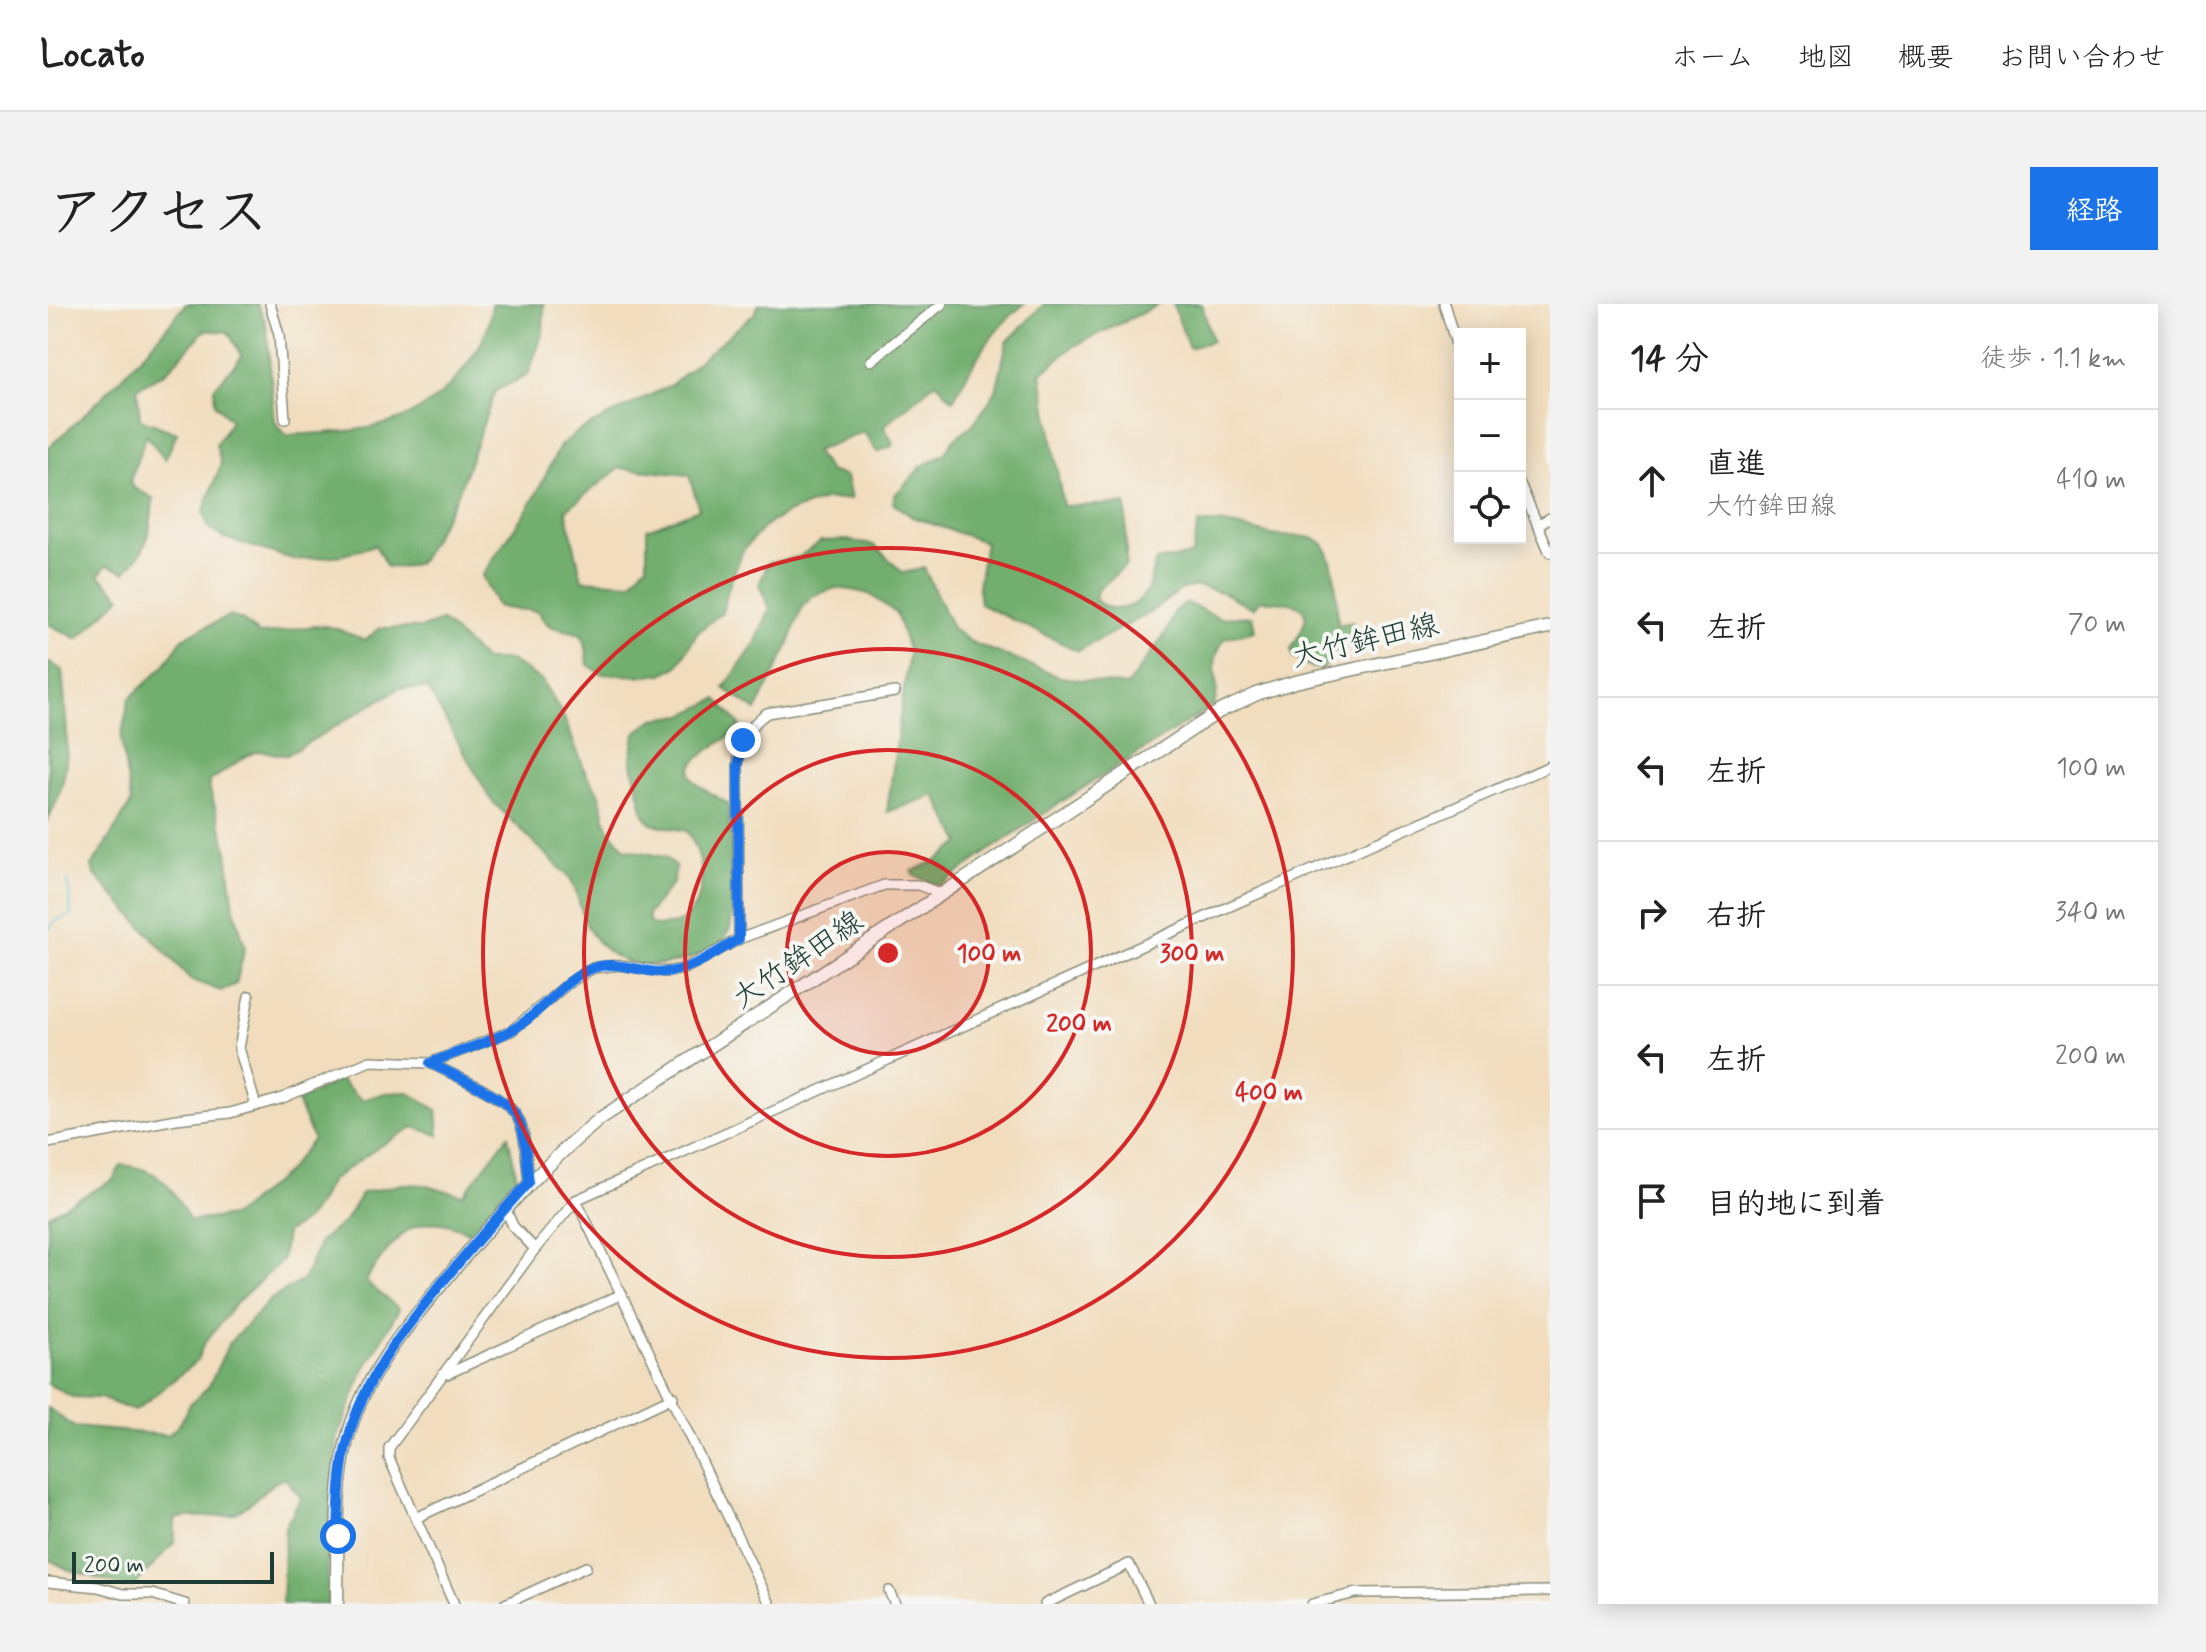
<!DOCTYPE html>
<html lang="ja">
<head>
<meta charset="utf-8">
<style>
	body { margin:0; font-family:Mynerve,"Klee One",sans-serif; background:#f2f2f2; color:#222 }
	.controls { position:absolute; right:24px; top:24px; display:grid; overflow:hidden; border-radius:0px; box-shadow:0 4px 20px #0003 }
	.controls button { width:72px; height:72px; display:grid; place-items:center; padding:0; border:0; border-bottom:2px solid #e0e0e0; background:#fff; color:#222; font:40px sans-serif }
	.scale { position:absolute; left:24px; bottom:20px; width:202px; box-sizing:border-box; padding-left:8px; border:4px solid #1f3d34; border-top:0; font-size:22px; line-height:28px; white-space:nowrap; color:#1f3d34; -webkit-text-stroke:6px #f6f6f2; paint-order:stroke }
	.stop { position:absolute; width:24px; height:24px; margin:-18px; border:6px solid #1a73e8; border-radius:50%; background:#fff }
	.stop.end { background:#1a73e8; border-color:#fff; box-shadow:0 2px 8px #0008 }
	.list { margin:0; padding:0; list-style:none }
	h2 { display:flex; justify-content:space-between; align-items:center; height:104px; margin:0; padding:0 32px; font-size:34px }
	h2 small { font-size:26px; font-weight:400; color:#767676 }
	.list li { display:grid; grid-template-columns:52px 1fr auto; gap:24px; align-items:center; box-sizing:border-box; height:144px; padding:0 32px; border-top:2px solid #e0e0e0 }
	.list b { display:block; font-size:30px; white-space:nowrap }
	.list p { margin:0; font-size:26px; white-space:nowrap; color:#767676 }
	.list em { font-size:26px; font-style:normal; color:#767676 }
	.icon { flex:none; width:44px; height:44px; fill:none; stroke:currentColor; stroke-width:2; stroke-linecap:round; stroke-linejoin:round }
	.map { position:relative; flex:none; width:1502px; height:1300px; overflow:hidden; border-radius:0px }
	header { display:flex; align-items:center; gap:48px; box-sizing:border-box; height:112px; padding:0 40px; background:#fff; border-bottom:2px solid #e0e0e0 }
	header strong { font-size:38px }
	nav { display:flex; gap:44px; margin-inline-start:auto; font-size:28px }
	.intro { display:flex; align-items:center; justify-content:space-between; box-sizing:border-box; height:192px; padding:0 48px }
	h1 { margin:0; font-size:56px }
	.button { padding:20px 36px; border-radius:0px; background:#1a73e8; color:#fff; font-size:28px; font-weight:700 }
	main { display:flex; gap:48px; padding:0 48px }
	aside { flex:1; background:#fff; border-radius:0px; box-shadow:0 4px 20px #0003 }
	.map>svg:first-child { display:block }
	.forest { fill:#72ae6e; stroke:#487651; stroke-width:2; fill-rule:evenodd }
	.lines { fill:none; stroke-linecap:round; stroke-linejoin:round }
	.stream { stroke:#5cc3d8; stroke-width:2 }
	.minor-casing { stroke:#888d79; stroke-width:12 }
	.major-casing { stroke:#888d79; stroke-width:15 }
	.minor { stroke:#fff; stroke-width:9 }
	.major { stroke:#fff; stroke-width:12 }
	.route { stroke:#1a73e8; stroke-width:10 }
	.ring { fill:none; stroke:#d62828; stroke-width:4 }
	.labels { text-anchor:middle; stroke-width:8; stroke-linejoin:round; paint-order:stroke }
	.street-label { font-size:30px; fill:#1f3d34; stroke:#f6f6f2 }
	.centre { fill:#d62828; stroke:#f6f6f2; stroke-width:4 }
	.ring-label { font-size:24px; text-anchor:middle; font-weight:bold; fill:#d62828; stroke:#f6f6f2; stroke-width:8; stroke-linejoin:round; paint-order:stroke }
</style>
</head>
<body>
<header>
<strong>Locato</strong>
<nav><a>ホーム</a><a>地図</a><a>概要</a><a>お問い合わせ</a></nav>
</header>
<div class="intro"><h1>アクセス</h1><a class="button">経路</a></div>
<main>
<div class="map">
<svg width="1502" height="1300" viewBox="0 0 1502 1300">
	<rect width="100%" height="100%" fill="#f6f6f2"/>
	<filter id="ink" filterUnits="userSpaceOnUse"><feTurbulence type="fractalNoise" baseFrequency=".0125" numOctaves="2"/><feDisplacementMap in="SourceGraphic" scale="16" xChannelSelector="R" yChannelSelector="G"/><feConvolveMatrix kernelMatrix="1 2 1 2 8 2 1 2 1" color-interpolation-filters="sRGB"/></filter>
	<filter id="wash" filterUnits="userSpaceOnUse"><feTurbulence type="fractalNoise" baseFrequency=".006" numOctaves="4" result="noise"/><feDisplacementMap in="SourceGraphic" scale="32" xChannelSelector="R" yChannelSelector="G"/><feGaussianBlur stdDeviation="1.8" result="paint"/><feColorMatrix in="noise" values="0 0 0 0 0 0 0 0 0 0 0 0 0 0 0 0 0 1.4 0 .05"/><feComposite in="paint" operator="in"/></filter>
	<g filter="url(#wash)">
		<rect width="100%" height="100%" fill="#f1ddbe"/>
		<!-- forest -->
		<g class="forest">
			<path d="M138,0H209L218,19L227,118L238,131C309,127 369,128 415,66C434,40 440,32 444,0H496L495,28L480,71L447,87L411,187L372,258C361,263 351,264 339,263L327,241L295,251L248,256L174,233L161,224L155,209L173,160L168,140L183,117L167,100L166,84L194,52L180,28L157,26L118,68L89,84L92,115L129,129L117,156L98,131L82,177L86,184L105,194C103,226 101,245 77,268L59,261L51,271L73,293L30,335L0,320V144C50,100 96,52 138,0Z"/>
			<path d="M711,0H976C940,30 927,56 905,96L888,78L836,122L846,141L829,148L816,128L767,147L781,167L798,173L803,195L776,196L741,208L717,222L695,246L680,285L674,308L649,329L629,363L614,370L598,372L554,370L540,361C539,353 539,341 535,334C525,320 502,334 491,308C476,303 467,308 449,302L434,272L486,195L512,142L532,126L623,81L707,9ZM571,164L641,171L651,205L599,225V260L583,279L534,276L518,206Z"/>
			<path d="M996,0H1112L1026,42L993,69L1015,202L1078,200V261L1049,287L1047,295C1062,311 1087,306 1098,288C1104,279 1103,267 1108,257L1144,251L1150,220C1173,216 1201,225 1224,231C1237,234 1254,230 1267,235C1290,243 1288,301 1290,321L1304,318L1308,330L1274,365L1266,364L1245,353L1243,345C1270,302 1258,299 1213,296L1205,304L1176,289L1150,282L1134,285L1100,310L1030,347L932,300L930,283L937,238L864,213L845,199L847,191L873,163L897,149L905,136L924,121L934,108L948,87L959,38Z"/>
			<path d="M1125,0H1154L1164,37L1141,44Z"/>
			<path d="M799,236L826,241L855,269L876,264L904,324L923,338L1012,373L1079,382L1119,327L1127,306L1139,299L1172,314L1204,312L1207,327L1177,334C1157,363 1175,376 1166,401C1074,460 980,516 892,582L865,571L864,567L888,557L913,539L887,491L839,508L861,349L848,309L821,290L804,286L787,284L765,292L754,303L741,340L708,407L676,384L707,340L722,305L711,281L720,259L751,253L773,237Z"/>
			<path d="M181,312L194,316L211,330C231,330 249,323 268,322C285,320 302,331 318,336L331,324H374L394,317L437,356H462L494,377L514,409L538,469L551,490L559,522L577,545L617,553L628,563L625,579L600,610L601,618L607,622C615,621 626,622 632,618C662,598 657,554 639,527L604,520L596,511L583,456L587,429L606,415L636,411L669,395L692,421C682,440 623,457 648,479C657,487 670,493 680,500C682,532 692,602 680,629C676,639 667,643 657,648C625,663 580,670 553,641C529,616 536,603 523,575L443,496L380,385L352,384L239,451C229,452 222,447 213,447C198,448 176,469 162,477V486L178,541L186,604L197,643L188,680L173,687L143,676L46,570L44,562L83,499L73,435L81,395L114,364L136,333Z"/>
			<path d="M0,358L14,366C18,419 28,466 0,515Z"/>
			<path d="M292,776L314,796L337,789L360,788L389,806L391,831L366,823L332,842L283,876L270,900L257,917L238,929L234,957L189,998L155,1041L149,1057L87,1107L52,1094L24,1093L0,1080V911L65,876L73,861C115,865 123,883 142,917L185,912L238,869L265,835L249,797Z"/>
			<path d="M460,832L469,874L424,930C367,899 347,935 317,977L351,1005L315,1068L289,1135L280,1229V1300H234L237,1223L253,1193L237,1174C218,1179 204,1203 185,1210C171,1215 146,1210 127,1215V1238L86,1282L78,1283L19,1265L0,1255V1104L26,1123L120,1131L131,1121L142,1100L161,1082L181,1039L223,995L256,975L272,937L297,917L314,889L355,880L377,881L415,891Z"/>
		</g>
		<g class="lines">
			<!-- stream -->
			<path class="stream" d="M0,626L7,617L23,611L20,577"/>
		</g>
	</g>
	<g filter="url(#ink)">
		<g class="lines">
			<defs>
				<g id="minor">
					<path d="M222,0L231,31L237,115"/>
					<path d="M1396,0L1412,54"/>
					<path d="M823,57L894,0"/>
					<path d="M1472,180L1502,249"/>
					<path d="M1489,221L1502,214"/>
					<path d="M691,635L690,462C691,440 700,422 719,409L847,388"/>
					<path d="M201,692L191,744L208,802"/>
					<path d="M382,759C403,770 456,792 468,811C479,828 478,858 481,878"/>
					<path d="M0,839L128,815L182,809L232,795L322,757L382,759L463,727L521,679L545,664L572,661L617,668L636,665L691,635L836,581H870L894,590"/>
					<path d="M528,896L722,1300"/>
					<path d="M457,904L465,922L487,945"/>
					<path d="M399,1070L574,990"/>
					<path d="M368,1214L625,1093"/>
					<path d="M0,1278L50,1283L75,1290H104L137,1300"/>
					<path d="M841,1287L847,1300"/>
					<path d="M406,1300L341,1154V1144L487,945L528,896L1189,599L1502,462"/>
					<path d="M457,1300L538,1263"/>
					<path d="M997,1300L1081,1260L1101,1300"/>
					<path d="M1264,1300L1308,1289L1502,1287"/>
				</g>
				<path id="major" d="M289,1300C290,1246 286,1189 299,1136C315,1073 356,1025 397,976C445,917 494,862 553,814L1172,407L1211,389L1247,378L1502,323"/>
			</defs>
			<!-- minor casing -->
			<use href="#minor" class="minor-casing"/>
			<!-- major casing -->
			<use href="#major" class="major-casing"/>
			<!-- minor -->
			<use href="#minor" class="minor"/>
			<!-- major -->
			<use href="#major" class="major"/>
		</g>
	</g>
	<g class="lines" filter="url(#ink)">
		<!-- route -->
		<path class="route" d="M290,1232C291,1199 291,1167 300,1135C316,1074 354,1028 393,980C422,945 451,911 481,878C478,858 479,828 468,811C456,792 403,770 382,759C408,748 437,740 462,727C493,711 513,676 545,664C570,655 594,670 618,668C645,666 668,648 691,635L690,462L695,436"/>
	</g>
	<!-- distance rings -->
	<circle cx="840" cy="649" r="101" fill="#d62828" fill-opacity=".12"/>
	<g class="ring">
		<circle cx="840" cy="649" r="101"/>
		<circle cx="840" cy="649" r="203"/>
		<circle cx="840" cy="649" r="304"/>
		<circle cx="840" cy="649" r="405"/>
	</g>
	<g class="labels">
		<!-- street labels -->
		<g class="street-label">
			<text transform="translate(1317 336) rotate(-13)" y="10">大竹鉾田線</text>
			<text transform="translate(749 655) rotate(-34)" y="10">大竹鉾田線</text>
		</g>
	</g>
	<circle cx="840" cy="649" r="12" class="centre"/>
	<g class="ring-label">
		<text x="941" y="657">100 m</text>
		<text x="1144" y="657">300 m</text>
		<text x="1031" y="727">200 m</text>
		<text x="1221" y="796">400 m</text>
	</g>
</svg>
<div class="controls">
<button>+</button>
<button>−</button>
<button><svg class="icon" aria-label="locate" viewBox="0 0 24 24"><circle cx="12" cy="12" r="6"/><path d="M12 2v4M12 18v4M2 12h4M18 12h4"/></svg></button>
</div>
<div class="scale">200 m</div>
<div class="stop" style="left:290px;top:1232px"></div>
<div class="stop end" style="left:695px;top:436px"></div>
</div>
<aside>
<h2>14 分<small>徒歩 · 1.1 km</small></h2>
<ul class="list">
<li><svg class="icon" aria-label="ahead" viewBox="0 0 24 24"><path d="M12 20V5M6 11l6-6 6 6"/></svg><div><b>直進</b><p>大竹鉾田線</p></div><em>410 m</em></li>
<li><svg class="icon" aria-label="left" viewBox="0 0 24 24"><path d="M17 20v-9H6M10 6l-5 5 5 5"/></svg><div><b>左折</b></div><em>70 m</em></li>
<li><svg class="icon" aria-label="left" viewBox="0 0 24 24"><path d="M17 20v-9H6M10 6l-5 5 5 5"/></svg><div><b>左折</b></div><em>100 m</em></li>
<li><svg class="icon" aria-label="right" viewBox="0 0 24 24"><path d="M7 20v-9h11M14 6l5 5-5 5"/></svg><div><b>右折</b></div><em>340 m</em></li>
<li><svg class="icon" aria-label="left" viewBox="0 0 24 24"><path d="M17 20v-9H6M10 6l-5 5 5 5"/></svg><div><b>左折</b></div><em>200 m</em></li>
<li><svg class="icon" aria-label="arrive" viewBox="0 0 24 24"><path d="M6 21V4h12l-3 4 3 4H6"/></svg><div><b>目的地に到着</b></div></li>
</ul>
</aside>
</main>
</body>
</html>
